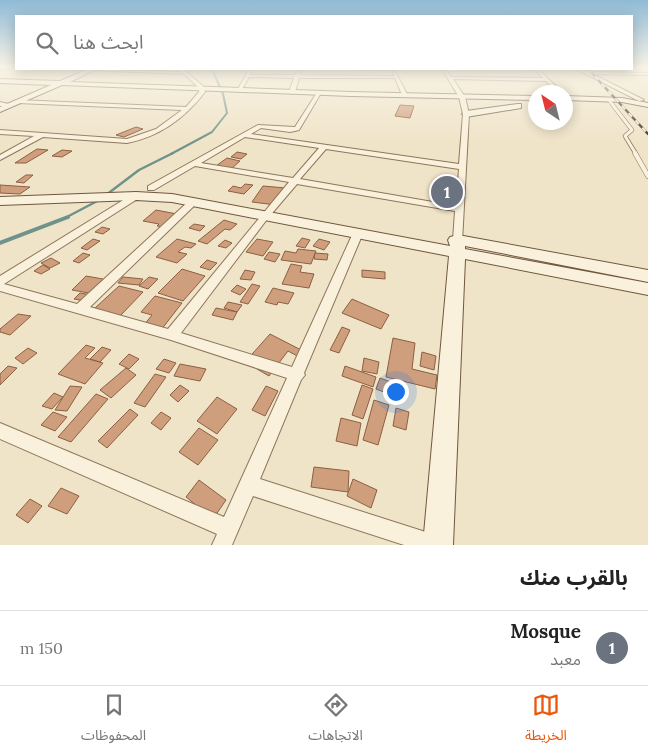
<!DOCTYPE html>
<html lang="ar">
<head>
<meta charset="utf-8">
<style>
	body { margin:0; font-family:Lora,"Noto Sans Arabic",serif; background:#f2f2f2; color:#222; direction:rtl }
	.compass { position:absolute; left:528px; top:85px; width:45px; height:45px; border-radius:50%; background:#fff; box-shadow:0 2px 12px #0003; rotate:325deg }
	.you { position:absolute; left:395px; top:391px; width:18px; height:18px; margin:-12px; border:4px solid #fff; border-radius:50%; background:#1a73e8; box-shadow:0 0 0 8px #1a73e833 }
	.badge { display:grid; place-items:center; width:32px; height:32px; border-radius:50%; background:#ea580c; color:#fff; font-size:16px; font-weight:700 }
	.pin { position:absolute; translate:-50% -50%; border:2px solid #fff; box-shadow:0 1px 5px #0006 }
	.list { margin:0; padding:0; list-style:none }
	h2 { display:flex; justify-content:space-between; align-items:center; height:65px; margin:0; padding:0 20px; font-size:21px }
	h2 small { font-size:16px; font-weight:400; color:#767676 }
	.list li { display:grid; grid-template-columns:32px 1fr auto; gap:15px; align-items:center; box-sizing:border-box; height:75px; padding:0 20px; border-top:1px solid #e0e0e0 }
	.list b { display:block; font-size:19px; white-space:nowrap }
	.list p { margin:0; font-size:16px; white-space:nowrap; color:#767676 }
	.list em { font-size:16px; font-style:normal; color:#767676 }
	.icon { flex:none; width:28px; height:28px; fill:none; stroke:currentColor; stroke-width:2; stroke-linecap:round; stroke-linejoin:round }
	.map { position:relative; flex:none; width:648px; height:545px; overflow:hidden; direction:ltr }
	.search { position:absolute; background:#fff; box-shadow:0 2px 12px #0003; left:15px; right:15px; top:15px; height:55px; display:flex; align-items:center; gap:12px; box-sizing:border-box; padding:0 18px; border-radius:0px; color:#767676; font-size:19px }
	.sheet { height:140px; background:#fff }
	nav { display:flex; justify-content:space-around; align-items:center; box-sizing:border-box; height:70px; border-top:1px solid #e0e0e0; background:#fff; font-size:14px; color:#767676 }
	nav a { display:grid; justify-items:center; gap:2px }
	nav .on { color:#ea580c }
	.map>svg:first-child { display:block }
	.lines { fill:none; stroke-linecap:round; stroke-linejoin:round }
	.stream-far2 { stroke:#6f938a; stroke-width:2 }
	.stream-far1 { stroke:#6f938a; stroke-width:2.5 }
	.stream { stroke:#6f938a; stroke-width:4 }
	.building { fill:#cf9f7d; stroke:#8d5f41 }
	.lane-far2-casing { stroke:#8d765c; stroke-width:3 }
	.lane-far1-casing { stroke:#8d765c; stroke-width:4.5 }
	.lane-casing { stroke:#8d765c; stroke-width:5.5 }
	.street-casing { stroke:#8d765c; stroke-width:2 }
	.secondary-casing { stroke:#6f573f; stroke-width:2 }
	.lane-far2 { stroke:#faf1dc; stroke-width:2.5 }
	.lane-far1 { stroke:#faf1dc; stroke-width:3 }
	.lane { stroke:#faf1dc; stroke-width:4.5 }
	.street { fill:#faf1dc; fill-rule:evenodd }
	.secondary { fill:#faf1dc; fill-rule:evenodd }
	.rail-casing { stroke:#3d2e20; stroke-width:2.5 }
	.rail { stroke:#f7eed8; stroke-width:2; stroke-dasharray:5; stroke-linecap:butt }
</style>
</head>
<body>
<div class="map">
<svg width="648" height="545" viewBox="0 0 648 545">
	<rect width="100%" height="100%" fill="#f0e4c8"/>
	<g class="lines">
		<!-- stream-far2 -->
		<path class="stream-far2" d="M171,154L212,132L227,113L223,94L212,69"/>
		<!-- stream-far1 -->
		<g class="stream-far1">
			<path d="M106,195L139,170L173,153"/>
			<path d="M65,218L101,199"/>
		</g>
		<!-- stream -->
		<path class="stream" d="M0,243L68,217"/>
	</g>
	<!-- building -->
	<g class="building">
		<path d="M400,105L414,106L410,118L395,116Z"/>
		<path d="M136,127L143,129L124,137L116,135Z"/>
		<path d="M37,149L48,150L26,163H15Z"/>
		<path d="M62,150L72,151L62,157L52,156Z"/>
		<path d="M237,152L247,154L241,159L231,157Z"/>
		<path d="M227,158L240,161L231,169L216,166Z"/>
		<path d="M26,175H33L24,183L16,182Z"/>
		<path d="M245,184L253,185L244,194L228,191L233,186L241,188Z"/>
		<path d="M0,185L30,187L20,194L0,193Z"/>
		<path d="M263,186L286,188L276,205L252,202Z"/>
		<path d="M156,210L177,214L163,227L157,226L159,224L143,221Z"/>
		<path d="M224,220L237,224L230,230L225,229L207,244L198,241Z"/>
		<path d="M194,224L205,226L200,231L189,228Z"/>
		<path d="M102,227L110,229L103,234L95,232Z"/>
		<path d="M302,238L310,240L305,248L296,246Z"/>
		<path d="M93,239L100,241L87,250L81,248Z"/>
		<path d="M177,239L196,244L191,248L185,247L178,252L187,254L177,263L156,257Z"/>
		<path d="M257,239L273,242L263,256L246,252Z"/>
		<path d="M319,239L330,242L324,250L313,246Z"/>
		<path d="M225,240L232,243L226,248L218,246Z"/>
		<path d="M298,249L316,251L311,264L281,260L285,251L296,253Z"/>
		<path d="M269,252L280,254L275,262L264,259Z"/>
		<path d="M83,253L90,255L79,263L73,261Z"/>
		<path d="M315,253L328,254L327,260L314,259Z"/>
		<path d="M51,258L60,263L50,268L41,263Z"/>
		<path d="M207,260L217,263L210,270L200,267Z"/>
		<path d="M291,264L302,266L300,272L314,274L309,288L282,284Z"/>
		<path d="M43,265L50,269L41,274L34,271Z"/>
		<path d="M182,269L205,276L183,301L158,293Z"/>
		<path d="M245,270L255,272L251,280L240,279Z"/>
		<path d="M362,270L385,272V279L362,277Z"/>
		<path d="M86,276L103,279L89,293L72,290Z"/>
		<path d="M123,277L143,279L139,285L118,283Z"/>
		<path d="M149,277L158,279L148,289L139,286Z"/>
		<path d="M252,284L260,286L248,304L240,302Z"/>
		<path d="M237,285L246,289L240,295L231,291Z"/>
		<path d="M119,286L143,292L120,316L95,308Z"/>
		<path d="M273,288L294,293L288,304L278,302L277,305L265,302Z"/>
		<path d="M80,293L92,295L86,301L74,299Z"/>
		<path d="M155,296L182,303L161,330L144,325L152,315L141,312Z"/>
		<path d="M352,299L389,315L381,329L342,313Z"/>
		<path d="M228,302L242,305L237,312L224,308Z"/>
		<path d="M216,308L237,312L233,320L212,315Z"/>
		<path d="M18,314L31,316L10,335L0,332V329Z"/>
		<path d="M342,327L350,330L339,353L330,350Z"/>
		<path d="M270,334L305,352L301,358L288,351L269,376L245,362Z"/>
		<path d="M393,338L415,343L412,369L437,375L435,389L386,377Z"/>
		<path d="M86,345L95,348L85,358L103,363L85,384L58,374Z"/>
		<path d="M102,347L111,350L100,362L90,359Z"/>
		<path d="M28,348L37,353L23,364L15,358Z"/>
		<path d="M422,352L436,356L434,370L420,366Z"/>
		<path d="M129,354L139,359L129,369L119,364Z"/>
		<path d="M364,358L379,362L377,374L362,371Z"/>
		<path d="M164,359L176,363L169,373L156,369Z"/>
		<path d="M180,364L206,369L200,381L174,376Z"/>
		<path d="M8,366L17,368L0,385V374Z"/>
		<path d="M345,366L376,377L373,387L342,376Z"/>
		<path d="M126,368L136,375L111,398L100,390Z"/>
		<path d="M155,374L166,377L145,407L134,403Z"/>
		<path d="M380,378L405,387L402,399L376,389Z"/>
		<path d="M180,385L189,391L178,402L170,395Z"/>
		<path d="M362,385L373,389L363,419L352,415Z"/>
		<path d="M70,386L82,387L67,411L55,410Z"/>
		<path d="M266,386L278,391L265,416L252,410Z"/>
		<path d="M54,393L63,397L52,409L42,406Z"/>
		<path d="M96,394L108,399L71,442L58,437Z"/>
		<path d="M217,397L237,409L217,434L197,421Z"/>
		<path d="M374,400L389,405L378,445L363,440Z"/>
		<path d="M396,408L409,412L406,430L393,426Z"/>
		<path d="M130,409L138,415L107,448L98,441Z"/>
		<path d="M53,412L67,417L55,431L41,425Z"/>
		<path d="M161,412L171,418L161,430L151,423Z"/>
		<path d="M341,418L361,423L357,446L336,441Z"/>
		<path d="M199,428L218,440L198,465L179,452Z"/>
		<path d="M314,467L349,471L348,492L311,487Z"/>
		<path d="M353,479L377,490L371,508L347,496Z"/>
		<path d="M199,480L226,500L213,519L186,497Z"/>
		<path d="M61,488L79,496L67,514L48,506Z"/>
		<path d="M30,499L42,506L28,523L16,515Z"/>
	</g>
	<g class="lines">
		<defs>
			<path id="lane-far2" d="M608,99L613,105"/>
			<path id="lane-far1" d="M612,104L632,130L625,136L636,154"/>
			<path id="lane" d="M635,153L648,176"/>
			<g id="street">
				<path d="M9,67V68L0,70V68Z"/>
				<path d="M67,69L181,72L179,69H183L204,87L205,92C185,118 159,137 127,143L43,137L0,160V155L34,136L0,134V130L127,139L156,129L182,110L18,103L16,100L186,107L199,92V88L184,74Z"/>
				<path d="M249,69L253,70L250,75H295L299,69L301,70L300,75L394,76L393,72L395,71L408,96L403,97L395,78H299L295,92L292,94L289,92L294,78L249,77L241,91H237Z"/>
				<path d="M347,69H395L393,70Z"/>
				<path d="M442,69H446L451,77L543,78L534,69H538L562,92H557L546,81L453,79L465,97L469,114L462,242H454L453,240L455,211L297,184L268,218L181,333L292,367L353,233L354,231H362L363,233L304,373L305,375L301,380L260,479L435,535L442,538L445,545H404L253,496L232,545H212L217,534L0,439V423L224,517L287,378L171,340L0,291V276L133,194H139V198L4,284L77,304L190,200H196V204L90,307L168,329L289,182L195,166L154,190H148V186L258,125L295,127L318,91L321,93L299,130L290,132L261,128L251,134L459,164L463,114L459,97ZM245,137L319,148L293,178L201,163ZM326,149L459,169L456,206L300,179Z"/>
				<path d="M576,69H581L588,72L648,73V75L593,74L644,100L639,101Z"/>
				<path d="M0,102L13,105L10,107L0,106Z"/>
			</g>
			<g id="secondary">
				<path d="M88,69H96L70,82L351,92L536,96V100L351,96L62,85L0,112V107L51,85L0,83V79L60,81Z"/>
				<path d="M566,96L622,98L648,103V107L622,102L566,100Z"/>
				<path d="M518,104H521V108L466,117L462,114L466,111Z"/>
				<path d="M136,192L172,194L450,246L448,240L450,237L458,235L648,270V282L465,246V249L648,283V295L465,259L453,545H423L449,256L172,202L136,200L0,205V197Z"/>
			</g>
		</defs>
		<!-- lane-far2 casing -->
		<use href="#lane-far2" class="lane-far2-casing"/>
		<!-- lane-far1 casing -->
		<use href="#lane-far1" class="lane-far1-casing"/>
		<!-- lane casing -->
		<use href="#lane" class="lane-casing"/>
		<!-- street casing -->
		<use href="#street" class="street-casing"/>
		<!-- secondary casing -->
		<use href="#secondary" class="secondary-casing"/>
		<!-- lane-far2 -->
		<use href="#lane-far2" class="lane-far2"/>
		<!-- lane-far1 -->
		<use href="#lane-far1" class="lane-far1"/>
		<!-- lane -->
		<use href="#lane" class="lane"/>
		<!-- street -->
		<use href="#street" class="street"/>
		<!-- secondary -->
		<use href="#secondary" class="secondary"/>
		<defs>
			<path id="rail" d="M588,69L648,134"/>
		</defs>
		<!-- rail casing -->
		<use href="#rail" class="rail-casing"/>
		<!-- rail -->
		<use href="#rail" class="rail"/>
	</g>
	<!-- sky -->
	<linearGradient id="sky" x2="0" y2="1"><stop stop-color="#8fbad6"/><stop offset="0.47" stop-color="#f8f3e6"/><stop offset="1" stop-color="#f8f3e6" stop-opacity="0"/></linearGradient>
	<rect width="648" height="143" fill="url(#sky)"/>
</svg>
<svg class="compass" viewBox="-18 -18 36 36"><path d="M0-13l5 13h-10z" fill="#e53935"/><path d="M0 13l5-13h-10z" fill="#767676"/></svg>
<div class="you"></div>
<div class="pin badge" style="left:447px;top:192px;background:#6b7280">1</div>
<div class="search"><svg class="icon" aria-label="search" viewBox="0 0 24 24"><circle cx="10" cy="10" r="6"/><path d="M15 15l6 6"/></svg>ابحث هنا</div>
</div>
<section class="sheet">
<h2>بالقرب منك<small></small></h2>
<ul class="list">
<li><span class="badge" style="background:#6b7280">1</span><div><b>Mosque</b><p>معبد</p></div><em>150 m</em></li>
</ul>
</section>
<nav>
<a class="on"><svg class="icon" aria-label="map" viewBox="0 0 24 24"><path d="M3 6l6-2 6 2 6-2v14l-6 2-6-2-6 2zM9 4v14M15 6v14"/></svg>الخريطة</a>
<a><svg class="icon" aria-label="directions" viewBox="0 0 24 24"><path d="M12 3l9 9-9 9-9-9zM9 14v-3h6M13 9l2 2-2 2"/></svg>الاتجاهات</a>
<a><svg class="icon" aria-label="saved" viewBox="0 0 24 24"><path d="M7 4h10v16l-5-4-5 4z"/></svg>المحفوظات</a>
</nav>
</body>
</html>
